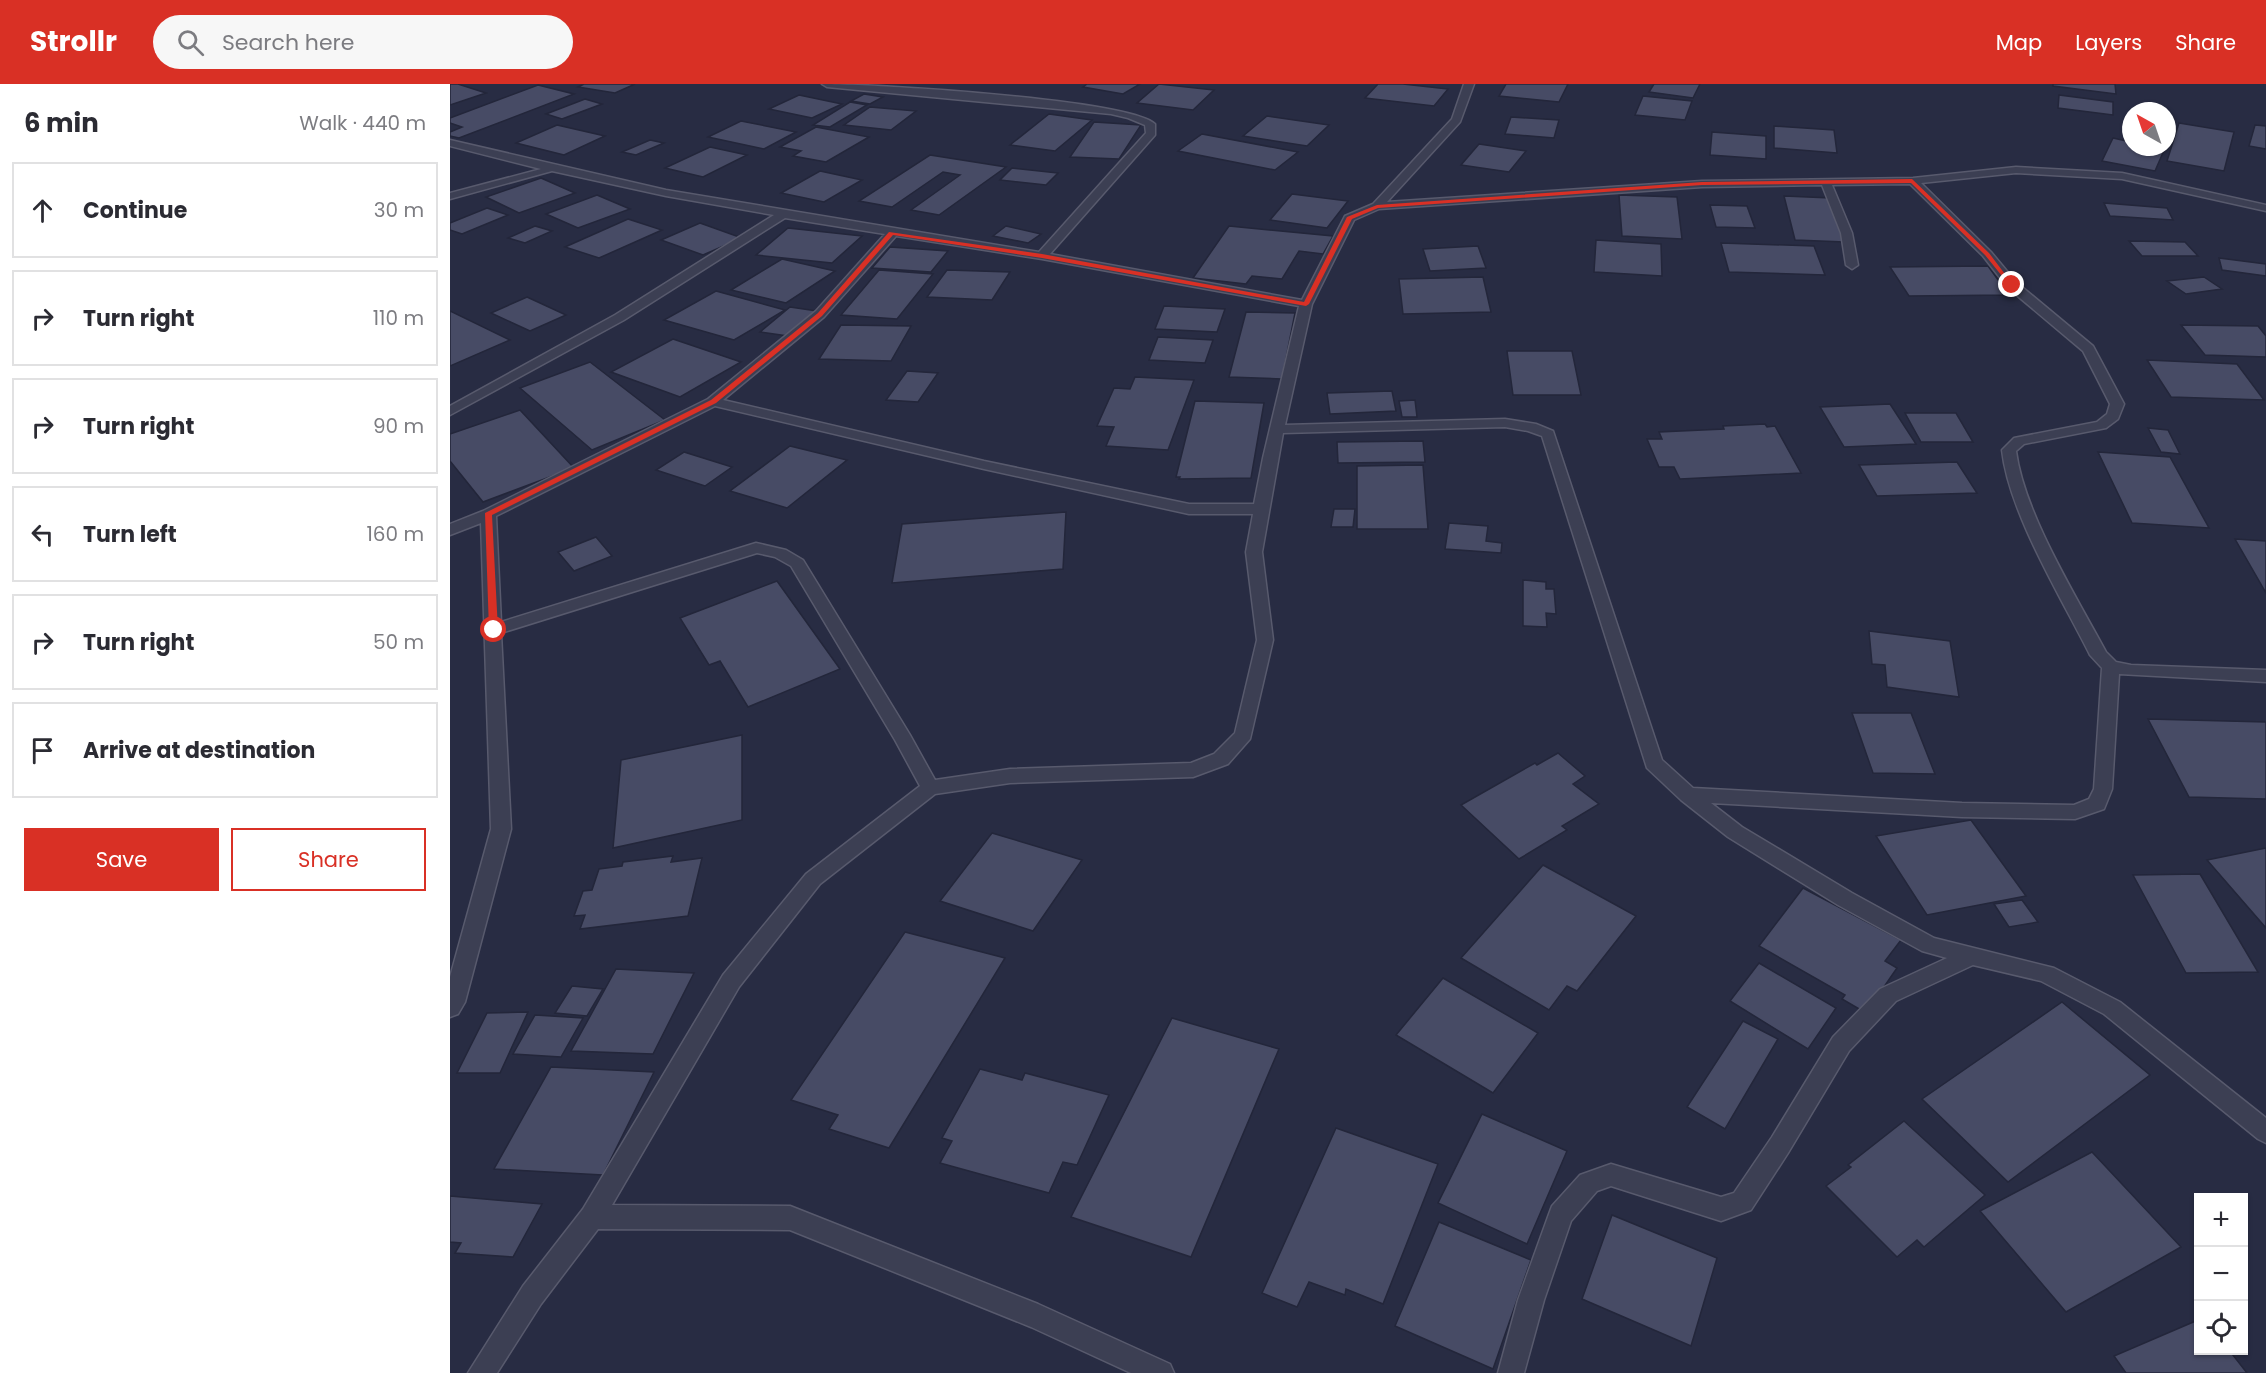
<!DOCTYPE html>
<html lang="en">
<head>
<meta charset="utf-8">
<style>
	body { margin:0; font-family:Poppins,sans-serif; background:#f7f7f7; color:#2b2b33 }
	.controls { position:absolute; right:18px; bottom:18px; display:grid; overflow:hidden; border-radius:0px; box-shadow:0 2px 4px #0004 }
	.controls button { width:54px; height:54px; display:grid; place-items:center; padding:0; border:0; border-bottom:2px solid #e1e1e2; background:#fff; color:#2b2b33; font:30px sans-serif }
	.compass { position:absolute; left:1672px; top:18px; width:54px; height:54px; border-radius:50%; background:#fff; box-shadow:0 2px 4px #0004; rotate:320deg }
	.stop { position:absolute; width:18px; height:18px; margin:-14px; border:4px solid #d93025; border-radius:50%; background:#fff }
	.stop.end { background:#d93025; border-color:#fff; box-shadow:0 2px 6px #0008 }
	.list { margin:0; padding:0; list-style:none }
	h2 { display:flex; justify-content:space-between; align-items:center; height:78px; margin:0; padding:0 24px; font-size:26px }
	h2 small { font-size:20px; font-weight:400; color:#7c7c81 }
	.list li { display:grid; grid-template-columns:39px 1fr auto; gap:18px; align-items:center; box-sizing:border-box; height:96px; margin:0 12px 12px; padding:0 12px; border:2px solid #e1e1e2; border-radius:0px }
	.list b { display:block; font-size:22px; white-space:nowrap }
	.list em { font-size:20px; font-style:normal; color:#7c7c81 }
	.actions { display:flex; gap:12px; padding:18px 24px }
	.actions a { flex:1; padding:14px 0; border:2px solid #d93025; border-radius:0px; text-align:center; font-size:21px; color:#d93025 }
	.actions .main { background:#d93025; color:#fff }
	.icon { flex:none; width:33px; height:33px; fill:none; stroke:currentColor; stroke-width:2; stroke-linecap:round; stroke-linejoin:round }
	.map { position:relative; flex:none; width:1816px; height:1289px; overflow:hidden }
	header { display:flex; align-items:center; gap:36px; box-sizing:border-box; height:84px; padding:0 30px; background:#d93025; color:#fff }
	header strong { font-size:28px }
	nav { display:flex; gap:33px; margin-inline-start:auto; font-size:21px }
	.search { width:420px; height:54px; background:#f7f7f7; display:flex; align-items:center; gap:15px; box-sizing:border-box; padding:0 21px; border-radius:33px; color:#7c7c81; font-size:22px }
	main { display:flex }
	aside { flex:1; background:#fff }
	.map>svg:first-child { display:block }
	.building { fill:#474b65; stroke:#23263a; stroke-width:1.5 }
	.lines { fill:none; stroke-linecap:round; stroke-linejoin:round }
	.minor-casing { stroke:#585a6d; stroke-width:3 }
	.minor { fill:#3c3f53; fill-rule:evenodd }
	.route { fill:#d93025 }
</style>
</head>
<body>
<header>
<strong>Strollr</strong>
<div class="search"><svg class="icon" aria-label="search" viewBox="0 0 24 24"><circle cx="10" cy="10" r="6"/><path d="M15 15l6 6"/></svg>Search here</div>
<nav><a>Map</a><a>Layers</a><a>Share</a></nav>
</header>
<main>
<aside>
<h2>6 min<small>Walk · 440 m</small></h2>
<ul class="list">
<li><svg class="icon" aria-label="ahead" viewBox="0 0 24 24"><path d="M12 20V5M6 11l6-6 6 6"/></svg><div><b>Continue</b></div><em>30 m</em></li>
<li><svg class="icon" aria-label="right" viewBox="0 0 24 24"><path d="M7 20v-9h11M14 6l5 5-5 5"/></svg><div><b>Turn right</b></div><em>110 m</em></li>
<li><svg class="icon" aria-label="right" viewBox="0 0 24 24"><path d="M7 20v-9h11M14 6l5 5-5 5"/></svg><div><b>Turn right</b></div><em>90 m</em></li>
<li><svg class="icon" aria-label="left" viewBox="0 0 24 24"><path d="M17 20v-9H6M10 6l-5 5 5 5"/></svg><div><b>Turn left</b></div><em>160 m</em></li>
<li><svg class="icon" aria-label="right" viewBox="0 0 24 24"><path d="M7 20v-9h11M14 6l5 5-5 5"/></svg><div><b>Turn right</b></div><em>50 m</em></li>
<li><svg class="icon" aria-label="arrive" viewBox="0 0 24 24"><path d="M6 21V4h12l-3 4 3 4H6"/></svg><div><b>Arrive at destination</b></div></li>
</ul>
<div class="actions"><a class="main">Save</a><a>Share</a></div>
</aside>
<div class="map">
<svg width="1816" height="1289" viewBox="0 0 1816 1289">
	<rect width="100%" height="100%" fill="#282c43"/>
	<!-- building -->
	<g class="building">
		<path d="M0,0H8L36,9L0,21Z"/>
		<path d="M134,0H185L165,9L128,3Z"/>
		<path d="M637,0H690L673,10L633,3Z"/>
		<path d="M709,0L764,6L743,26L687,19Z"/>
		<path d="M928,0H953L998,5L984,22L915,14Z"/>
		<path d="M1056,0H1118L1109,18L1049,12Z"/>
		<path d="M1204,0H1250L1243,14L1199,8Z"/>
		<path d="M1603,0H1665L1666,10L1603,2Z"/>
		<path d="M88,1L124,10L9,54L0,52V48L12,43L0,39V34Z"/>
		<path d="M414,10L433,13L420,20L401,17Z"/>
		<path d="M349,11L392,20L362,34L319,25Z"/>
		<path d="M1609,11L1663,18V31L1608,24Z"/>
		<path d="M1193,12L1242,17L1235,36L1185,31Z"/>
		<path d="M135,15L152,20L112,35L96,30Z"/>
		<path d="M400,18L417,21L380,43L363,41Z"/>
		<path d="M420,23L466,27L441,46L394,41Z"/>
		<path d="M599,30L642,36L605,67L560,61Z"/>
		<path d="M817,32L879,41L857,62L793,52Z"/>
		<path d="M1061,33L1109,36L1104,54L1055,50Z"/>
		<path d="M291,37L346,48L314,65L258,53Z"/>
		<path d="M644,38L691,41L669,75L620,73Z"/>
		<path d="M1729,39L1784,48L1774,87L1717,77Z"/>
		<path d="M107,41L155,52L114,71L66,59Z"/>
		<path d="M1805,41L1816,42V65L1799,62Z"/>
		<path d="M1324,42L1384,46L1387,69L1324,64Z"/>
		<path d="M366,43L419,53L376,78L343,72L351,67L330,63Z"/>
		<path d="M1262,48L1316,52V75L1260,71Z"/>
		<path d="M752,50L848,68L825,86L728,67Z"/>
		<path d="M1663,54L1681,58V63L1715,64L1705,87L1652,77Z"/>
		<path d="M200,56L214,59L186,71L172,68Z"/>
		<path d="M1029,60L1076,67L1059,88L1011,81Z"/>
		<path d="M260,63L297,71L253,93L215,84Z"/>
		<path d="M480,71L556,83L489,131L461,126L510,91L493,88L442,123L409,117Z"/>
		<path d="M562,84L608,89L596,101L550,96Z"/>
		<path d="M370,87L412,96L374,118L331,109Z"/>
		<path d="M91,94L125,109L69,129L36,113Z"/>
		<path d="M842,110L898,117L877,144L820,136Z"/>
		<path d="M147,111L180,125L128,144L96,130Z"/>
		<path d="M1169,111L1227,113L1232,155L1172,152Z"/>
		<path d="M1334,112L1381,114L1395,158L1345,156Z"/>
		<path d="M1654,119L1717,124L1723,136L1660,132Z"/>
		<path d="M1260,121L1297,122L1305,144L1266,143Z"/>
		<path d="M37,124L58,131L12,150L0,146V139Z"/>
		<path d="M178,135L212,146L149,174L115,163Z"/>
		<path d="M250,139L292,154L253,171L211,156Z"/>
		<path d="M85,142L102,147L75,159L58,154Z"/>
		<path d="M556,142L591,150L578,159L543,152Z"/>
		<path d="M779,142L883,152L873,170L849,167L832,195L802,192L796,200L743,194Z"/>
		<path d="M338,144L412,152L382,179L306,171Z"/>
		<path d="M1146,156L1211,160L1212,192L1144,188Z"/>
		<path d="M1679,157L1735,158L1748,172H1692Z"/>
		<path d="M1271,159L1364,162L1375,191L1279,188Z"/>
		<path d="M1028,162L1036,184L980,187L973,165Z"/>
		<path d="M440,163L498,167L481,188L422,184Z"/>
		<path d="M1769,174L1816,180V192L1772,186Z"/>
		<path d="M332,175L385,187L336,219L281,206Z"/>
		<path d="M1538,182L1559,211L1459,212L1440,183Z"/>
		<path d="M429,186L483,190L447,235L391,231Z"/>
		<path d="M497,186L560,188L542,216L477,213Z"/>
		<path d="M1033,193L1041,228L953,230L949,195Z"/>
		<path d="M1754,193L1772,205L1736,210L1717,197Z"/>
		<path d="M266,207L335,226L284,256L214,236Z"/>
		<path d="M77,213L116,231L80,247L41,229Z"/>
		<path d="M714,222L775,225L767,248L705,245Z"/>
		<path d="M340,223L367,227L338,252L310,248Z"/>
		<path d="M0,227L60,256L0,282Z"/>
		<path d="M796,228L845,229L832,295L779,293Z"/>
		<path d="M391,241L461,242L441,277L369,275Z"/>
		<path d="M1731,241L1808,242L1816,252V273L1755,271Z"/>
		<path d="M708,253L763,256L755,279L699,276Z"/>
		<path d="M223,255L291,278L230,313L161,288Z"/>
		<path d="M1057,267H1122L1131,311H1063Z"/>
		<path d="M1697,276L1787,280L1814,316L1721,313Z"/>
		<path d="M140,278L215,336L142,366L70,304Z"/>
		<path d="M457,287L488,289L468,318L436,316Z"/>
		<path d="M685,293L744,296L718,366L656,362L664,343L647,342L664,304L680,305Z"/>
		<path d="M942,307L946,327L880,330L877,309Z"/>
		<path d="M965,316L967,333H952L949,317Z"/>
		<path d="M745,317L814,319L801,394L729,395L730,393H726Z"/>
		<path d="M1440,320L1466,360L1394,363L1370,323Z"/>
		<path d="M70,326L124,384L33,418L0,377V350Z"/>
		<path d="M1455,329H1506L1523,358H1471Z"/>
		<path d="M1315,340L1317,343L1325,342L1351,389L1230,395L1224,383H1209L1197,355H1212L1209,348L1274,345L1273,342Z"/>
		<path d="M1698,344L1718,346L1730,370L1711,368Z"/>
		<path d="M973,357L975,378L888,379L887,358Z"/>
		<path d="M340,362L397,376L337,424L280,407Z"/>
		<path d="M234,368L282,383L255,402L206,386Z"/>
		<path d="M1648,368L1720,373L1759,444L1682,439Z"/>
		<path d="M1507,378L1527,409L1427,412L1409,381Z"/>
		<path d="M973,381L978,445H907V382Z"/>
		<path d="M884,425H905L903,443H881Z"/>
		<path d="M616,428L613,485L442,499L452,440Z"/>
		<path d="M999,439L1038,442L1036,457L1052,459L1051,469L995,465Z"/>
		<path d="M146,453L162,472L124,487L108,468Z"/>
		<path d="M1785,455L1816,457V509Z"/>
		<path d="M1073,496L1096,498V505H1104L1106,530L1096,529L1097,543L1073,542Z"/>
		<path d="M327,497L390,585L298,623L270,577L259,581L230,534Z"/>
		<path d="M1419,547L1500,557L1509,613L1437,603L1435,581L1422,580Z"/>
		<path d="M1402,629H1461L1485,690L1423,689Z"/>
		<path d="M1698,635L1816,638V715L1739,713Z"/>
		<path d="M292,651V736L163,764L171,676Z"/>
		<path d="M1108,669L1135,692L1123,700L1149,720L1112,742L1117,746L1069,775L1011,721L1085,679L1087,681Z"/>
		<path d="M1521,736L1576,812L1477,831L1426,752Z"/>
		<path d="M542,749L632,776L583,847L490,817Z"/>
		<path d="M1816,764V844L1757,776Z"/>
		<path d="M223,772L221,778L252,774L238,832L130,845L135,831L124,832L133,807L142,806L149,785L172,782L173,778Z"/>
		<path d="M1093,781L1186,832L1127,907L1117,902L1099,926L1011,874Z"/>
		<path d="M1750,790L1808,888L1736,889L1683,791Z"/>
		<path d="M1353,804L1451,856L1435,877L1447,884L1416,929L1392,915L1395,911L1309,862Z"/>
		<path d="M1572,816L1588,838L1559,843L1544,820Z"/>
		<path d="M455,848L555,874L439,1064L379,1045L388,1031L341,1016Z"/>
		<path d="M1309,879L1386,924L1358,965L1280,917Z"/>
		<path d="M166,885L244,889L203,970L121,967Z"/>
		<path d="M993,894L1088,949L1043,1009L946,951Z"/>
		<path d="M122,902L153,905L137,932L105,929Z"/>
		<path d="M1612,918L1700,991L1558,1098L1472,1015Z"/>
		<path d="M78,928L50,989H7L37,929Z"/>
		<path d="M85,931L133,934L111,973L63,970Z"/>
		<path d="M722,934L829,965L741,1173L621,1133Z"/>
		<path d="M1293,937L1328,955L1275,1045L1237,1023Z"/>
		<path d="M101,983L204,988L153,1091L44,1085Z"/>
		<path d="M530,985L572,996L575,989L659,1011L627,1081L613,1078L599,1109L490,1079L502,1057L492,1054Z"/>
		<path d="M1032,1030L1117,1067L1077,1160L988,1119Z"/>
		<path d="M1454,1037L1535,1111L1474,1163L1467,1156L1447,1173L1376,1102L1401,1083L1398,1081Z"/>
		<path d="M886,1044L988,1080L933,1220L896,1205L895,1211L859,1198L847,1223L812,1209Z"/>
		<path d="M1642,1068L1731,1163L1616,1228L1530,1127Z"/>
		<path d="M0,1112L92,1120L63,1173L5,1169L11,1159L0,1158Z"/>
		<path d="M1162,1131L1267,1174L1241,1262L1132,1215Z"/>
		<path d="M989,1138L1081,1176L1043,1285L945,1242Z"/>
		<path d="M1748,1236V1266H1779L1797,1289H1676L1664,1272Z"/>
	</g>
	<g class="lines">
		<defs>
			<path id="minor" d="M372,0C421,0 678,15 705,40V51L600,170L852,216L895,132L923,120L1002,35L1014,0H1024L1010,38L937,118L1252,97L1463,94L1566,83L1672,89L1816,121V127L1672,95L1566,89L1471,99L1541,168L1566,198L1643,262L1674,320L1668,335L1656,344L1574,360L1566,367C1574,429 1626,512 1656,568L1666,578L1681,581L1816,586V598L1669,590L1662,705L1654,725L1625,735L1512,733L1261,719L1292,743L1402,809L1484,854L1604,884L1670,918L1816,1034V1059L1808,1055L1654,930L1591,897L1523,881L1446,917L1399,967L1338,1069L1301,1126L1271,1137L1161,1102L1147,1107L1121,1137L1094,1216L1074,1289H1048L1068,1216L1099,1130L1102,1122L1130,1091L1161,1080L1271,1113L1284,1109L1322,1053L1383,953L1430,905L1497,874L1472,867L1388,821L1278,753L1231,716L1197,684L1092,352L1078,347L1055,343L833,349L812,468L823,556L800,655L778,680L743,693L560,699L485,710L370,800L289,903L162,1121L340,1122L588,1220L720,1280L724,1289H681L581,1243L340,1146L148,1145L91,1220L47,1289H18L73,1202L133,1125L273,891L356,790L470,702L445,656L341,482L325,473L307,469L51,549L61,745L15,918L8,930L0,933V893L41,745L31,439L0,451V440L33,427L258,315L366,227L435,150L335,134L174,236L0,331V322L165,231L324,131L216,112L102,87L0,115V109L91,85L0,62V56L216,106L589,168L696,49L695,41L678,34L661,30L377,3ZM1460,100L1533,172L1558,204L1633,267L1660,320L1657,330L1647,338L1564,354L1552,366C1559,429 1611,513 1640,571L1652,584L1644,705L1639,715L1624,721L1512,719L1243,704L1212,676L1103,347L1086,340L1055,335L835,341L862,220L904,136L929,125L1252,103L1372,101L1391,149L1396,181L1402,185L1408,181L1402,149L1382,101ZM446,152L592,175L849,222L813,374L804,420H739L534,377L273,316L374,233ZM265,322L534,385L739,430H803L796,468L807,556L785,649L764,670L741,679L560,685L485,696L460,651L353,476L336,466L306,459L51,538L46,432Z"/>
		</defs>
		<!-- minor casing -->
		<use href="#minor" class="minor-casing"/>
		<!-- minor -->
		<use href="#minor" class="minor"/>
	</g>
	<!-- route -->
	<path class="route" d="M1462,95L1539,169L1564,202H1560L1535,171L1461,99L1252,101L928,124L902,135L859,220L856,222L592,174L443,151L372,232L266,319L42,431L48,546L44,549L39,546L35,429L261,316L368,229L439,148L592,170L854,218L897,133L927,121L1252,98Z"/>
</svg>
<div class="controls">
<button>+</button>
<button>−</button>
<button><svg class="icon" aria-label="locate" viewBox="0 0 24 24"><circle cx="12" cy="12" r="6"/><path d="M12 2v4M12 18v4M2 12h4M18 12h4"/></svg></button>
</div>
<svg class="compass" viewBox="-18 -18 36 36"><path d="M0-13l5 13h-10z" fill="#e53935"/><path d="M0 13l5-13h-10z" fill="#7c7c81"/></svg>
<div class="stop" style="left:44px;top:546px"></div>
<div class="stop end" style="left:1562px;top:201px"></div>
</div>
</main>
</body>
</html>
